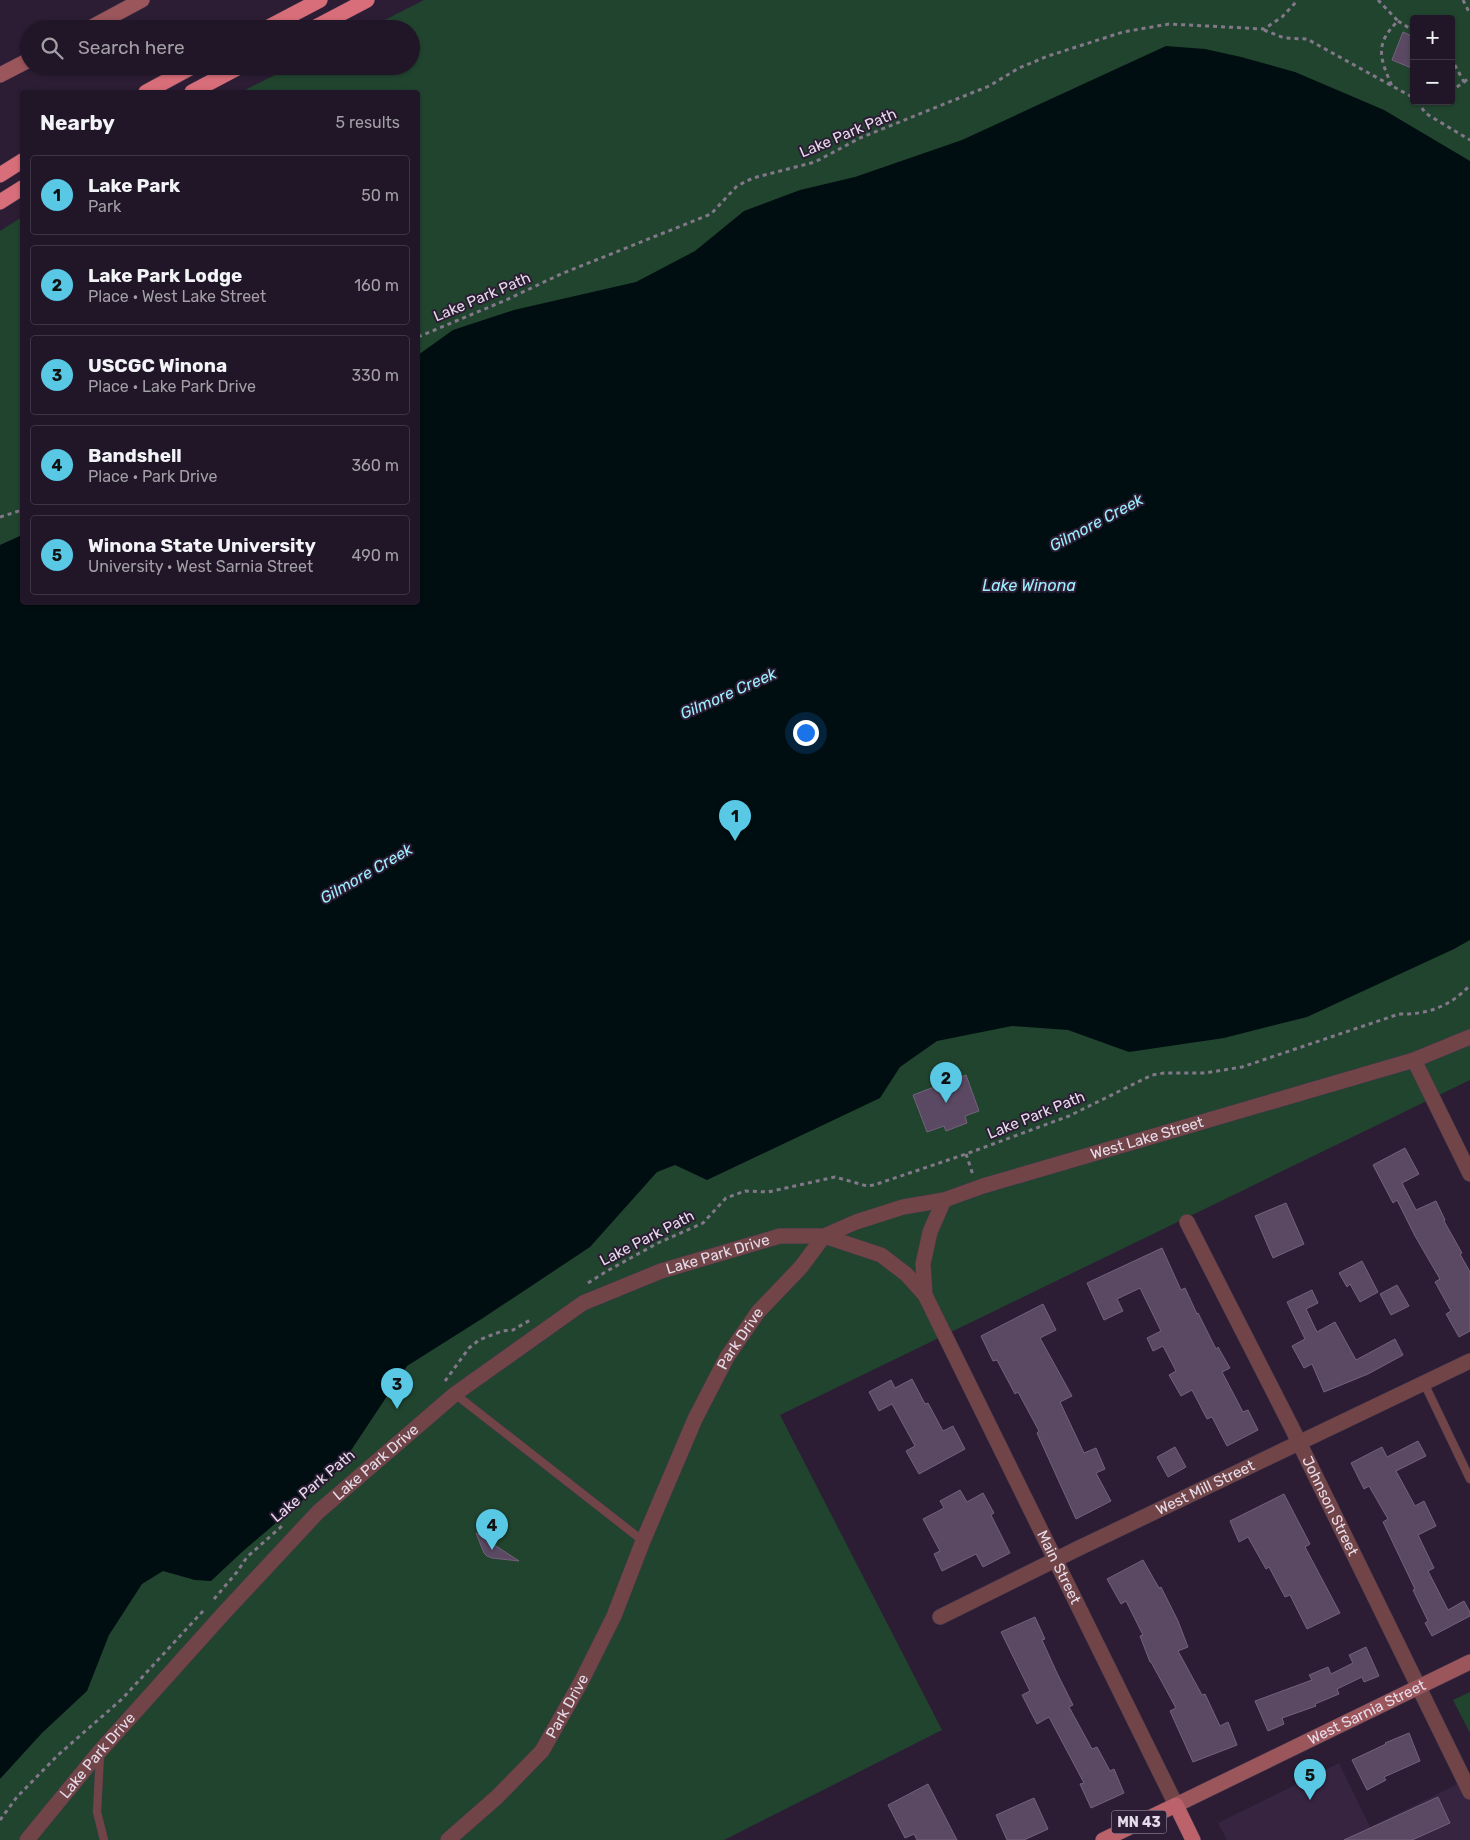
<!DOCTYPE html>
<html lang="en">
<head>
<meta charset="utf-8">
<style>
	body { margin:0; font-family:Rubik,sans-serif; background:#2d2333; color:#f1f3f6 }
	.controls { position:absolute; right:15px; top:15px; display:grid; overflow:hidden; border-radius:5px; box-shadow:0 1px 4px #0004 }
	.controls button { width:45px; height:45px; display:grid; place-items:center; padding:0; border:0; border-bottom:1px solid #3e3544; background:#211627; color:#f1f3f6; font:25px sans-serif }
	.you { position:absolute; left:805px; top:732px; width:18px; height:18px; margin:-12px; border:4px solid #fff; border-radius:50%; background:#1a73e8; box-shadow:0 0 0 8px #1a73e833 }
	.badge { display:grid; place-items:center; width:32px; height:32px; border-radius:50%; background:#59c8e4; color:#111; font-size:16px; font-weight:700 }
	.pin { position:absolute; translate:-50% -41px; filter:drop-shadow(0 1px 2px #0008) }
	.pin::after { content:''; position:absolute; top:26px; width:18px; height:15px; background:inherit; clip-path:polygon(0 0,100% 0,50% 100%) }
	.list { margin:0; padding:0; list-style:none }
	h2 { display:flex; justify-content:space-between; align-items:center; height:65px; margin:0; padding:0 20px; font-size:21px }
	h2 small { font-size:16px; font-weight:400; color:#a29fa7 }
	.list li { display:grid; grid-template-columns:32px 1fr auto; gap:15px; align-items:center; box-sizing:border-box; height:80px; margin:0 10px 10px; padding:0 10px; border:1px solid #3e3544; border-radius:5px }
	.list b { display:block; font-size:19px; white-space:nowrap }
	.list p { margin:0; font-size:16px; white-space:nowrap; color:#a29fa7 }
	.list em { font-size:16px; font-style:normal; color:#a29fa7 }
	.icon { flex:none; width:28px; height:28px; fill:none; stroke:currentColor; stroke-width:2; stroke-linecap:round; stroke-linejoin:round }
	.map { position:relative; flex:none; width:1470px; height:1840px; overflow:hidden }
	.search { position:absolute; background:#211627; box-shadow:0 1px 4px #0004; left:20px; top:20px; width:400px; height:55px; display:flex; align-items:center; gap:12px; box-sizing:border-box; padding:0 18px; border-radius:28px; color:#a29fa7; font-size:19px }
	.panel { position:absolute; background:#211627; box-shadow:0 1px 4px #0004; left:20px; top:90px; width:400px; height:515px; border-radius:5px }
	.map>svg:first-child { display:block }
	.built { fill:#372441 }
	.green { fill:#21442f; fill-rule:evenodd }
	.water { fill:#000e11 }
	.building { fill:#5b4963; stroke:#74627c }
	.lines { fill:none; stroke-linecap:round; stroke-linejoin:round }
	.lane-casing { stroke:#46384d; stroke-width:9 }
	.street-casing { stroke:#46384d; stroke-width:16 }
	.secondary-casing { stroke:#46384d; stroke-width:16 }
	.primary-casing { stroke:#46384d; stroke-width:16 }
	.highway-casing { stroke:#46384d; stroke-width:16 }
	.path { stroke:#83778a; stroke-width:3; stroke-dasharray:4 4; stroke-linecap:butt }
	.lane { stroke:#714548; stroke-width:8 }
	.street { stroke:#714548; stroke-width:15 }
	.secondary { stroke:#9b565c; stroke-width:15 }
	.primary { stroke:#bb626b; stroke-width:15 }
	.highway { stroke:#d86e79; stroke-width:15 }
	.labels { text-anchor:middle; stroke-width:4; stroke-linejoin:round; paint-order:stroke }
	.shield { fill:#2c1d34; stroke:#aea2b3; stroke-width:1 }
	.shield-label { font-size:14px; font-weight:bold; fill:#e5dbea }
	.street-label { font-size:15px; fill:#e5dbea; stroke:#2c1d34 }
	.water-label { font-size:16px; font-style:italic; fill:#9ceffe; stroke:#2c1d34 }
</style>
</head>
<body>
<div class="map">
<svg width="1470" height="1840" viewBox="0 0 1470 1840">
	<rect width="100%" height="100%" fill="#2c1d34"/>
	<!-- built -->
	<path class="built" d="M1339,1763L1370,1827L1470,1778V1840H1227L1218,1823Z"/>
	<!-- green -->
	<g class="green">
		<path d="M424,0H1470V1080L780,1415L942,1730L724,1840H0V231L22,217V602H418V92H241L293,66H411V29H367ZM1414,19H1451V101H1414Z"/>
		<path d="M1470,1692V1733L1453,1700Z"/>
	</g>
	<!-- water -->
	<path class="water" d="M1166,46L1205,49L1241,57L1295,72L1384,110L1470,161V940L1454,949L1307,1017L1224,1038L1129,1052L1068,1030L1012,1026L937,1041L900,1067L880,1098L707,1180L675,1165L657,1172L590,1247L483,1318L407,1366L338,1470L242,1552L211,1581L195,1580L163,1571L142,1584L109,1635L87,1691L42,1733L0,1779V545L22,535V602H418V355L453,330L514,310L636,282L695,251L744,211L800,190L855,177L962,140Z"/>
	<!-- building -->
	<g class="building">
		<path d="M1403,32L1414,37V69L1392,60Z"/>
		<path d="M966,1075L979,1111L965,1116L967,1123L946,1131L944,1126L927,1132L913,1095Z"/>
		<path d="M1405,1148L1419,1174L1402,1183L1416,1210L1436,1201L1445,1220L1444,1221L1462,1253L1460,1254L1470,1272V1331L1459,1337L1446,1314L1451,1311L1435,1282L1440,1279L1415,1236L1397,1200L1393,1203L1373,1165Z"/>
		<path d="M1286,1203L1304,1244L1273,1258L1255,1216Z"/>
		<path d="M1162,1248L1181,1290L1185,1288L1197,1314L1198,1313L1216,1349L1218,1347L1230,1368L1222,1372L1243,1412L1248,1410L1258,1430L1227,1446L1212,1417L1207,1419L1192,1390L1181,1396L1169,1375L1176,1371L1163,1346L1153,1351L1147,1338L1161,1331L1140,1288L1117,1299L1123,1311L1104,1320L1087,1283Z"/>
		<path d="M1362,1261L1378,1292L1360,1302L1350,1284L1347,1287L1339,1273Z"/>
		<path d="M1397,1285L1409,1306L1391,1315L1380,1294Z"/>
		<path d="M1312,1290L1318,1303L1306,1309L1317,1332L1335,1322L1356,1360L1395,1339L1403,1355L1368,1374L1324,1392L1312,1364L1304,1368L1292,1346L1305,1339L1287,1302Z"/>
		<path d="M1043,1304L1056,1330L1040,1338L1072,1396L1060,1402L1084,1453L1096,1448L1105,1469L1096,1473L1111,1501L1076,1519L1037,1433L1039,1431L1018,1392L1015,1394L997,1360L993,1361L981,1336Z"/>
		<path d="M912,1379L925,1404L928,1403L943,1431L953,1426L965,1449L919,1474L906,1451L915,1446L892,1404L879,1411L869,1392L891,1380L895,1388Z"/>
		<path d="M1418,1441L1426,1456L1396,1471L1415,1506L1424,1501L1436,1526L1418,1535L1434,1568L1428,1571L1448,1610L1464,1601L1470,1612V1616L1432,1636L1425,1623L1428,1621L1413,1590L1415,1589L1383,1522L1388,1519L1369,1486L1364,1489L1351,1463L1382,1447L1387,1457Z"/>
		<path d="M1175,1447L1186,1467L1168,1477L1157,1457Z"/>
		<path d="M960,1490L967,1502L983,1493L994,1513L991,1515L1010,1553L983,1567L976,1554L942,1571L934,1554L940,1551L923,1519L944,1508L940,1501Z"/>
		<path d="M1284,1494L1310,1544L1305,1547L1340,1613L1307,1629L1290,1595L1285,1597L1269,1567L1266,1569L1248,1537L1239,1542L1230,1521Z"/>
		<path d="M476,1533L519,1561L492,1558L487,1556L484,1553Z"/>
		<path d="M1143,1560L1159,1588L1161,1587L1178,1621L1188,1647L1178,1651L1202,1695L1205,1694L1220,1726L1228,1722L1237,1745L1193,1762L1170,1711L1176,1708L1151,1662H1150L1140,1636L1143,1635L1126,1601L1121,1604L1107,1579Z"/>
		<path d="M1035,1617L1045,1639L1042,1640L1057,1673L1073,1705L1069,1707L1092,1749L1097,1747L1110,1771L1114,1769L1124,1793L1091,1808L1080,1784L1084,1783L1049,1717L1037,1724L1022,1695L1030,1691L1001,1632Z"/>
		<path d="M1366,1647L1379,1676L1364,1682L1362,1677L1337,1689L1339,1694L1315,1704L1316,1706L1282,1718L1284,1724L1268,1731L1255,1701L1312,1680L1309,1675L1328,1667L1331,1674L1353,1663L1349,1655Z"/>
		<path d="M1409,1733L1420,1761L1384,1777L1386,1780L1367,1790L1352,1760L1386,1744L1385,1743Z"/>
		<path d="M928,1784L957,1840H917L914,1834L905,1838L888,1805Z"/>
		<path d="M1438,1797L1450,1823L1412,1840H1344Z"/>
		<path d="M1034,1798L1048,1829L1024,1840H1007L996,1815Z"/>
	</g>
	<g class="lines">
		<defs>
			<g id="lane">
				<path d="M1424,1383L1470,1479"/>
				<path d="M455,1394L643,1541"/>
				<path d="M100,1755L97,1812L104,1840"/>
			</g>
			<g id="street">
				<path d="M1414,1060L1470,1174"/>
				<path id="s1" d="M1187,1222L1291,1426L1470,1792"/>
				<path d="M925,1295L923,1264L930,1232L944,1200"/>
				<path id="s2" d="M940,1617L1077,1549L1470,1361"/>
				<path id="s3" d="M27,1840L100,1751L223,1614L318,1512L455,1394L583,1303L661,1271L780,1236H824L881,1255L906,1274L925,1295L1176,1805"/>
				<path id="s4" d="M448,1840L497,1797L542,1751L581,1682L614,1616L643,1541L695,1419L727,1357L758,1312L801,1267L824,1236L856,1222L903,1207L944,1200L983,1186L1414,1060L1470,1037"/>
			</g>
			<g id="secondary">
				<path d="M88,29L142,0"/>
				<path d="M0,75L29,60"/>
				<path id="s5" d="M1176,1805L1470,1662"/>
			</g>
			<path id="primary" d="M1103,1840L1176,1805L1193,1840"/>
			<g id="highway">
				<path d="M265,29L320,0"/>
				<path d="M312,29L367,0"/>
				<path d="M146,92L194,66"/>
				<path d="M192,92L241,66"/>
				<path d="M0,175L22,161"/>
				<path d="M0,202L22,188"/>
			</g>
		</defs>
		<!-- lane casing -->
		<use href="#lane" class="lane-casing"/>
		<!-- street casing -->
		<use href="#street" class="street-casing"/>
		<!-- secondary casing -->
		<use href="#secondary" class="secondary-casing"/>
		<!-- primary casing -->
		<use href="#primary" class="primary-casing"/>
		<!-- highway casing -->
		<use href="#highway" class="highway-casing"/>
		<!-- path -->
		<g class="path">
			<path d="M1378,0L1398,21C1374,44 1380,59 1392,86"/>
			<path d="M1463,0L1470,14"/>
			<path d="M1398,21L1414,31"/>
			<path d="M1264,30L1284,38L1307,39L1414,98"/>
			<path d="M1451,58L1464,82L1451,91"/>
			<path d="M1464,82L1470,77"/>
			<path d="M1418,101L1425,113L1470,140"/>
			<path d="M418,337L506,300L561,274L711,214L737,186L753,178L815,162L860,138L989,86L1019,68L1048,56L1123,32L1169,24L1264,29L1282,17L1298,0"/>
			<path d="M0,517L22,510"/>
			<path d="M966,1154L973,1175"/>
			<path d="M588,1283L607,1271L658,1243L703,1223L726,1198L745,1191L768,1192L835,1177L867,1186L874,1185L966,1154L1069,1116L1152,1075L1164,1073H1205L1242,1067L1399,1014C1427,1015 1451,1006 1470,985"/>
			<path d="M445,1381L469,1348L479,1340L502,1331L513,1330L532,1319"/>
			<path d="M214,1599L237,1572L247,1557L282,1526"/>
			<path d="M0,1820L17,1797L58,1755L122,1699L203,1611"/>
		</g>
		<!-- lane -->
		<use href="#lane" class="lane"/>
		<!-- street -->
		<use href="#street" class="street"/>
		<!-- secondary -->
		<use href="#secondary" class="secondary"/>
		<!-- primary -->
		<use href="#primary" class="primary"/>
		<!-- highway -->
		<use href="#highway" class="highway"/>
	</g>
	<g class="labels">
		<!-- shield labels -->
		<rect class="shield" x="1111.5" y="1810.5" width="55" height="23" rx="4"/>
		<g class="shield-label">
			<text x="1139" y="1827">MN 43</text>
		</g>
		<!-- street labels -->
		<g class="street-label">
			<text transform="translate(848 133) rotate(-23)" y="5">Lake Park Path</text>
			<text transform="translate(482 297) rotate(-23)" y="5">Lake Park Path</text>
			<text transform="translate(1036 1115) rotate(-22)" y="5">Lake Park Path</text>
			<text dy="5" stroke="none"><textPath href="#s4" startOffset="1059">West Lake Street</textPath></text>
			<text transform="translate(647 1238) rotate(-27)" y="5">Lake Park Path</text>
			<text dy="5" stroke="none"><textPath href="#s3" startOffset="920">Lake Park Drive</textPath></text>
			<text dy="5" stroke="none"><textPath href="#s4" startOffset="588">Park Drive</textPath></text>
			<text dy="5" stroke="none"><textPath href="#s3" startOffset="515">Lake Park Drive</textPath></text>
			<text transform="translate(313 1486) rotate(-40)" y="5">Lake Park Path</text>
			<text dy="5" stroke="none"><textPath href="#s2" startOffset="295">West Mill Street</textPath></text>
			<text dy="5" stroke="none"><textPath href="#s1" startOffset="318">Johnson Street</textPath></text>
			<text dy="5" stroke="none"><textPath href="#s3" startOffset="1452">Main Street</textPath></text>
			<text dy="5" stroke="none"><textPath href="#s4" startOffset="181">Park Drive</textPath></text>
			<text dy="5" stroke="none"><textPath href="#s5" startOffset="212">West Sarnia Street</textPath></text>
			<text dy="5" stroke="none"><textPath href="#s3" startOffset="110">Lake Park Drive</textPath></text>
		</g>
		<!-- water labels -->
		<g class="water-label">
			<text transform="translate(1096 522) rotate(-28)" y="6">Gilmore Creek</text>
			<text x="1029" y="591">Lake Winona</text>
			<text transform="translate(728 693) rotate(-24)" y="6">Gilmore Creek</text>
			<text transform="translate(366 873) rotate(-30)" y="6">Gilmore Creek</text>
		</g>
	</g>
</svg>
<div class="controls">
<button>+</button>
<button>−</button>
</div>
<div class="you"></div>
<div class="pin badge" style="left:735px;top:841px">1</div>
<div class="pin badge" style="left:946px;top:1103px">2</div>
<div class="pin badge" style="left:397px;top:1409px">3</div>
<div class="pin badge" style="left:492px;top:1550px">4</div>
<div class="pin badge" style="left:1310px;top:1800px">5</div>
<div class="search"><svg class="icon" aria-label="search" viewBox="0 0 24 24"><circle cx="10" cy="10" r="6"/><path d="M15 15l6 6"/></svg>Search here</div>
<section class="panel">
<h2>Nearby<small>5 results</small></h2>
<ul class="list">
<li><span class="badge">1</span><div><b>Lake Park</b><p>Park</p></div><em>50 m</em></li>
<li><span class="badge">2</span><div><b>Lake Park Lodge</b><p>Place · West Lake Street</p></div><em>160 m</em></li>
<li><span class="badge">3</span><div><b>USCGC Winona</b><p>Place · Lake Park Drive</p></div><em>330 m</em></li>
<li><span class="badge">4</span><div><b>Bandshell</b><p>Place · Park Drive</p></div><em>360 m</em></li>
<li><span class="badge">5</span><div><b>Winona State University</b><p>University · West Sarnia Street</p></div><em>490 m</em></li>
</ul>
</section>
</div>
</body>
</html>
